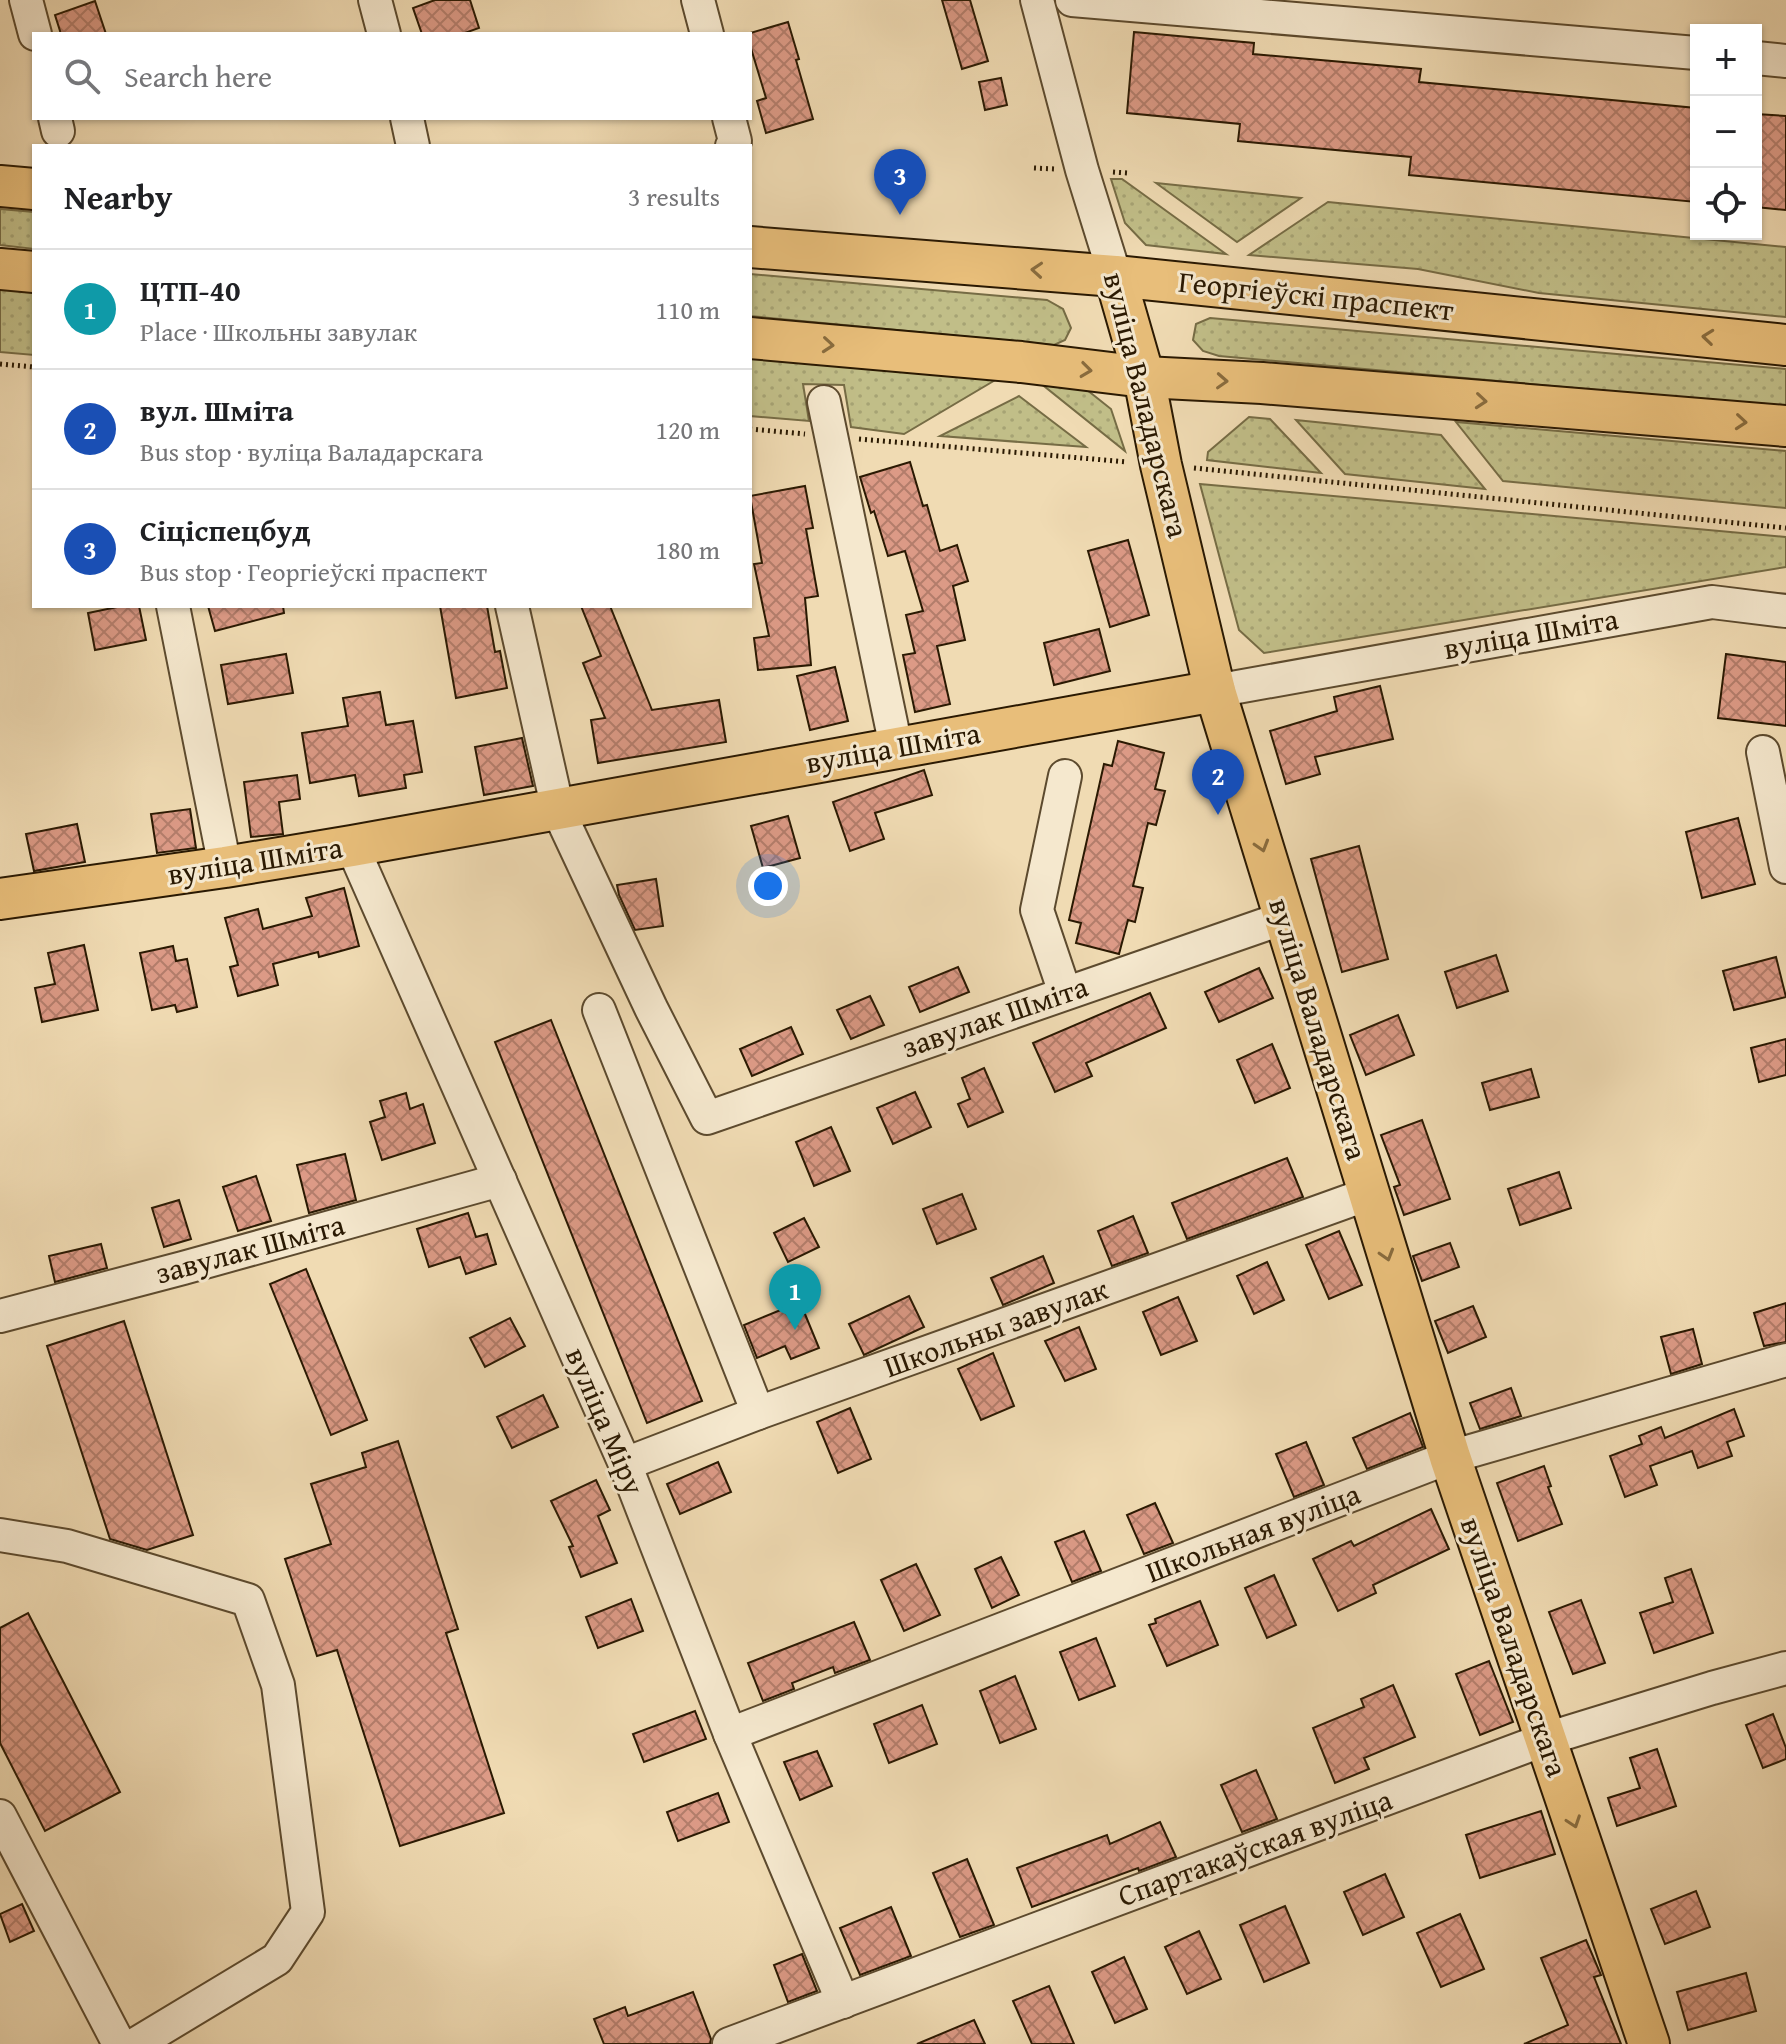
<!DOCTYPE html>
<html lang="en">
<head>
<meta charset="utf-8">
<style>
	body { margin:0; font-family:"Gentium Book Plus",serif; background:#f6f6f6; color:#202124 }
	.controls { position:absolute; right:24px; top:24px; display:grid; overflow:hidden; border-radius:0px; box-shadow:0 2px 6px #0004 }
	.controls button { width:72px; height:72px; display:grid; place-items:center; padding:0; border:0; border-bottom:2px solid #e0e0e0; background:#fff; color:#202124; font:40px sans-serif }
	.you { position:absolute; left:768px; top:886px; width:28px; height:28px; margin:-20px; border:6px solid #fff; border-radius:50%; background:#1a73e8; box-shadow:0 0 0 12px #1a73e833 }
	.badge { display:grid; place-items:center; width:52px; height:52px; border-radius:50%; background:#ea580c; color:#fff; font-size:26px; font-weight:700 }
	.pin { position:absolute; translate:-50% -66px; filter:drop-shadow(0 2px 4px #0008) }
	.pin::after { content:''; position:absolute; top:42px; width:28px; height:24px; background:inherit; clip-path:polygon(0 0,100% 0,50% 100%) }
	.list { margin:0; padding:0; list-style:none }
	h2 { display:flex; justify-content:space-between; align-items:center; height:104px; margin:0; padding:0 32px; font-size:34px }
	h2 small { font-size:26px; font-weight:400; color:#757577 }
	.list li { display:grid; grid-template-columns:52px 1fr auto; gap:24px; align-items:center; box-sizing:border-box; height:120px; padding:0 32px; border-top:2px solid #e0e0e0 }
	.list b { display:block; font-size:30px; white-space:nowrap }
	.list p { margin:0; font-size:26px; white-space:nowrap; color:#757577 }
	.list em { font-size:26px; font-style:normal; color:#757577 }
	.icon { flex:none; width:44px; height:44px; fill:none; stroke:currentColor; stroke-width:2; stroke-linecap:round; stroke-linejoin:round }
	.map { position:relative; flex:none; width:1786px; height:2044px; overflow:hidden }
	.search { position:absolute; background:#fff; box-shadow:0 2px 6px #0004; left:32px; top:32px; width:720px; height:88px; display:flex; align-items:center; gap:20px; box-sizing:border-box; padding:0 28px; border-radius:0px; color:#757577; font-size:30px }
	.panel { position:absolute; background:#fff; box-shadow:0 2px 6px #0004; left:32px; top:144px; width:720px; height:464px; border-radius:0px }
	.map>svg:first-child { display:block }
	.grass { fill:url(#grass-dots); stroke:#766c45; stroke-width:2 }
	.building { fill:url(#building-cross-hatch); stroke:#2a1902; stroke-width:2 }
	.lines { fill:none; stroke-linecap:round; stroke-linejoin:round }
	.minor-casing { stroke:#5c4a2e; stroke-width:36 }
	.major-casing { stroke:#2a1902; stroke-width:44 }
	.path { stroke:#2a1902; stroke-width:5; stroke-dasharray:2 4; stroke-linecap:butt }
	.minor { stroke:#f5e8ce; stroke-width:32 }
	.major { stroke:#e8be7a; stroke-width:40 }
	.oneway { stroke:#896c3e }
	.labels { text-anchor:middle; stroke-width:6; stroke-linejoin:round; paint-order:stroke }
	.street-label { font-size:30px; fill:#2a1902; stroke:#f5e8ce }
</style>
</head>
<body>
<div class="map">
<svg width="1786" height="2044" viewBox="0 0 1786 2044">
	<defs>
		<pattern id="grass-dots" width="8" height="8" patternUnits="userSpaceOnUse" patternTransform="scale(2)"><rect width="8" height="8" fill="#c1be88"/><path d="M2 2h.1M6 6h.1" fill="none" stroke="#a6a374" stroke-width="1.8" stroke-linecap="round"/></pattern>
		<pattern id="building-cross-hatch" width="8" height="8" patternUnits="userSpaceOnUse" patternTransform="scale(2)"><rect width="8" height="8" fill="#dc9a86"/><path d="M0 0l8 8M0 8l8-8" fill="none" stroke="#b37d6b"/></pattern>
	</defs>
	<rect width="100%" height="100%" fill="#f0dbb3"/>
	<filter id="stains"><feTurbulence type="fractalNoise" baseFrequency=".0025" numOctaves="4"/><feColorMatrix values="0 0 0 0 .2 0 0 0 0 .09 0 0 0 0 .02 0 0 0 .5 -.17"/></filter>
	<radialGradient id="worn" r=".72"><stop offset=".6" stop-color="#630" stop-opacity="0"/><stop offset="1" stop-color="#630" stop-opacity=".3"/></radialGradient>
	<!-- grass -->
	<g class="grass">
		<path d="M1111,179H1122L1226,254L1146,245L1125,223Z"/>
		<path d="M1156,183L1301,198L1237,242Z"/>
		<path d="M1328,202L1786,247V317L1539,293L1418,269L1249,255Z"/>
		<path d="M0,209L34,212V249L0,245Z"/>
		<path d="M750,274L1047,300L1063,309L1071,328L1065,340L1054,345L750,316Z"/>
		<path d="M0,284L34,287V355L0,352Z"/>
		<path d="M1210,318L1786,369V407L1219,356L1203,351L1193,340L1196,324Z"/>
		<path d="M750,353L1002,376L904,434L851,427L844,385L803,384L809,421L750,416Z"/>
		<path d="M1039,382L1087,390L1111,409L1125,451Z"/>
		<path d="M1019,396L1086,447L940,436Z"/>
		<path d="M1249,417L1270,419L1321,473L1207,460L1208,452Z"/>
		<path d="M1296,420L1441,435L1485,489L1345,474Z"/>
		<path d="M1456,422L1786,451V508L1503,481Z"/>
		<path d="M1200,484L1786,537V567L1264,653L1239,630Z"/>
	</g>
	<!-- building -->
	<g class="building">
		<path d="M435,0H470L479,28L462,34H422L413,8Z"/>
		<path d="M942,0H970L988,61L962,69Z"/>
		<path d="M95,1L106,34H61L55,15Z"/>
		<path d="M788,22L799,59L796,60L813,119L766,133L757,101L766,98L750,45V34H747Z"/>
		<path d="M1134,32L1254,43L1253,54L1421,69L1419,82L1696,108V202L1409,175L1411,157L1238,141L1240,124L1127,113Z"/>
		<path d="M1001,78L1007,105L985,110L979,82Z"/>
		<path d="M1756,114L1786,116V210L1756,207Z"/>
		<path d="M910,462L923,506L927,505L940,551L957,545L968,581L953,586L965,640L937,646L950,704L915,712L903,655L915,653L906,615L923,611L905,551L888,556L874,511L871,513L860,477Z"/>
		<path d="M805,486L813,528L806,529L818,596L805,598L811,665L758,670L754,638L769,636L754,564L762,563L750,496Z"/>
		<path d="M1128,540L1149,615L1110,627L1088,551Z"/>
		<path d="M122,606H139L146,640L95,650L88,613Z"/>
		<path d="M208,606H283L284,613L215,631Z"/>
		<path d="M440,606H487L495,652L500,651L507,688L456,698Z"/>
		<path d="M581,606H610L652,710L719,700L726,742L598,763L591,720L605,718L583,663L601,656Z"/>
		<path d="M1099,629L1110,671L1054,685L1044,643Z"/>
		<path d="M286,654L293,693L228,704L221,665Z"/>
		<path d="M1726,654L1786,662V726L1718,718Z"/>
		<path d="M835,667L848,721L810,730L797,676Z"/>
		<path d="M1380,686L1393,739L1315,757L1320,774L1286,784L1270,731L1337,711L1334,697Z"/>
		<path d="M380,692L386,725L413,721L422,772L404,775L406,788L359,796L355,775L310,783L302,733L348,726L343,698Z"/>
		<path d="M522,738L533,786L484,795L475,747Z"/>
		<path d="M1118,741L1164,753L1155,789L1165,791L1156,825L1148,823L1133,886L1143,888L1135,922L1128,920L1119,954L1076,943L1081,923L1069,920L1104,764L1112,766Z"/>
		<path d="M924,770L932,795L875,813L884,839L850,851L833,802Z"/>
		<path d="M297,775L300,799L279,802L283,834L251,837L244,782Z"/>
		<path d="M190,809L196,848L157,853L151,814Z"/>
		<path d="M788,816L800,858L763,868L751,826Z"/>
		<path d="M1738,818L1755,884L1702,898L1686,832Z"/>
		<path d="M77,824L85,862L34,871L26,834Z"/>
		<path d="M1359,846L1388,959L1342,972L1311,859Z"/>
		<path d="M656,879L663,926L635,930L619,895L617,885Z"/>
		<path d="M344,888L359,946L319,957L318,952L273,964L278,985L238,996L230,967L238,965L225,918L258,909L263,929L312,916L306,898Z"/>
		<path d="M84,945L98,1010L42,1022L35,988L55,984L48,953Z"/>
		<path d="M173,946L176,961L187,959L197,1007L177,1012L175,1005L152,1010L140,953Z"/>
		<path d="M1496,955L1508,991L1457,1008L1445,972Z"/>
		<path d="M1776,957L1786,997L1734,1010L1723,971Z"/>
		<path d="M958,967L969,992L920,1012L909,987Z"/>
		<path d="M1259,968L1273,998L1219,1022L1205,992Z"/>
		<path d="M1150,993L1166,1028L1086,1063L1092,1076L1055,1092L1033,1043Z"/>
		<path d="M870,996L884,1025L851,1039L837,1010Z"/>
		<path d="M1398,1015L1414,1055L1366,1075L1350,1035Z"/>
		<path d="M551,1020L702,1401L647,1423L495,1042Z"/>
		<path d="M791,1027L803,1054L752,1076L740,1049Z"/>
		<path d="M1786,1039V1075L1759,1082L1751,1048Z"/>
		<path d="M1272,1044L1290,1088L1255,1103L1237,1060Z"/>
		<path d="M984,1068L1003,1112L968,1127L958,1104L970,1099L962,1078Z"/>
		<path d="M1531,1069L1539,1097L1490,1110L1482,1083Z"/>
		<path d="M915,1092L931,1127L893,1144L877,1108Z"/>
		<path d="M406,1093L410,1109L423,1104L435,1143L382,1160L370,1122L385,1117L380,1101Z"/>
		<path d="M1422,1120L1450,1199L1404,1215L1394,1187L1400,1185L1381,1135Z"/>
		<path d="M831,1127L850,1171L814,1186L796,1142Z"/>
		<path d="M345,1154L356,1200L309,1213L297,1165Z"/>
		<path d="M1287,1158L1303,1197L1187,1239L1172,1203Z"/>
		<path d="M1559,1172L1571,1208L1520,1225L1508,1189Z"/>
		<path d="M256,1176L271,1221L238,1231L223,1187Z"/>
		<path d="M962,1194L976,1229L937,1244L923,1209Z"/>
		<path d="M179,1200L191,1239L164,1247L152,1208Z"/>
		<path d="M468,1213L476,1237L487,1234L496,1264L466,1274L460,1257L429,1267L417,1229Z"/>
		<path d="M1133,1216L1148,1253L1112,1266L1098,1231Z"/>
		<path d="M804,1218L819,1247L788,1262L774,1233Z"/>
		<path d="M1339,1231L1362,1285L1329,1299L1306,1245Z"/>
		<path d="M1450,1243L1459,1267L1422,1281L1413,1256Z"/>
		<path d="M101,1244L107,1268L55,1282L49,1256Z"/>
		<path d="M1043,1256L1054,1283L1003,1305L991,1278Z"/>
		<path d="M1267,1262L1284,1300L1254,1314L1237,1276Z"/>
		<path d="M306,1269L367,1420L331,1435L270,1284Z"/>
		<path d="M909,1296L924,1327L864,1355L849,1324Z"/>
		<path d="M1178,1297L1197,1341L1161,1355L1143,1312Z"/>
		<path d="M800,1302L819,1348L791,1359L785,1346L757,1358L744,1325Z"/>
		<path d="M1786,1303V1342L1764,1346L1754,1313Z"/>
		<path d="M1473,1306L1486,1337L1448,1353L1435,1321Z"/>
		<path d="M510,1318L525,1346L485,1367L470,1338Z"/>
		<path d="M124,1321L193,1535L147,1550L110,1539L47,1346Z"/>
		<path d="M1079,1327L1096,1369L1065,1381L1045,1341Z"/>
		<path d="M1693,1329L1702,1364L1671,1374L1661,1337Z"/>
		<path d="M993,1353L1014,1406L981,1420L958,1369Z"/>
		<path d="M1511,1388L1521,1416L1480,1429L1470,1403Z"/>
		<path d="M543,1395L558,1427L512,1448L497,1417Z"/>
		<path d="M850,1408L871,1459L838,1473L817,1422Z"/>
		<path d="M1734,1409L1744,1436L1727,1442L1732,1456L1698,1468L1692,1451L1650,1466L1657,1485L1625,1497L1610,1456L1642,1444L1639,1436L1661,1427L1665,1438Z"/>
		<path d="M1410,1413L1423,1447L1367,1469L1353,1438Z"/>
		<path d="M398,1441L458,1629L446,1633L504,1813L400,1846L337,1650L317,1656L285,1559L331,1544L311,1484L366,1467L362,1453Z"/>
		<path d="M1306,1442L1324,1485L1294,1497L1276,1454Z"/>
		<path d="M718,1462L731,1492L680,1514L667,1484Z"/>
		<path d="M1544,1466L1551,1486L1548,1487L1562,1524L1518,1541L1497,1483Z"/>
		<path d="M596,1480L610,1510L598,1516L617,1563L581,1577L569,1547L573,1546L551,1501Z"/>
		<path d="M1155,1503L1173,1543L1144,1554L1127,1515Z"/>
		<path d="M1431,1509L1449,1549L1373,1585L1376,1593L1338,1611L1313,1559L1351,1541L1354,1546Z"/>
		<path d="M1084,1531L1101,1571L1072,1582L1055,1542Z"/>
		<path d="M1001,1557L1019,1595L992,1608L975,1569Z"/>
		<path d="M916,1564L940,1615L904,1631L881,1580Z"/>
		<path d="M1691,1569L1713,1633L1654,1653L1640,1613L1673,1602L1665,1578Z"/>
		<path d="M1274,1575L1296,1625L1267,1638L1245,1588Z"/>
		<path d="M631,1599L643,1631L598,1648L586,1617Z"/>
		<path d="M1581,1600L1605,1663L1573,1674L1549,1612Z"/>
		<path d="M1200,1601L1218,1645L1167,1666L1149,1625L1156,1623L1155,1619Z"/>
		<path d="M28,1613L120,1792L45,1831L0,1743V1628Z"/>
		<path d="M854,1622L870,1660L835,1673L833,1667L792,1683L794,1689L763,1701L748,1663Z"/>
		<path d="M1096,1638L1115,1686L1079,1700L1060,1652Z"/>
		<path d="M1489,1661L1513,1722L1480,1735L1456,1674Z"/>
		<path d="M1015,1676L1036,1729L1000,1743L980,1691Z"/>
		<path d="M1393,1685L1415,1737L1364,1758L1369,1769L1335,1783L1313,1728L1364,1707L1361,1699Z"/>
		<path d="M922,1705L937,1744L889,1763L874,1724Z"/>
		<path d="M695,1711L706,1739L644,1762L633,1734Z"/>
		<path d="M1773,1714L1786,1748V1759L1763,1768L1746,1725Z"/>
		<path d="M1657,1749L1676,1806L1617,1826L1608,1798L1640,1788L1630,1758Z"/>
		<path d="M817,1751L832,1786L800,1800L784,1762Z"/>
		<path d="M1256,1770L1277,1819L1242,1832L1221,1785Z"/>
		<path d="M718,1793L729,1822L678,1841L667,1812Z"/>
		<path d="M1541,1811L1555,1854L1480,1878L1466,1835Z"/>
		<path d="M1160,1822L1176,1857L1139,1871L1138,1868L1032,1907L1017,1868L1107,1835L1110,1844Z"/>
		<path d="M967,1859L994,1925L960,1937L933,1873Z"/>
		<path d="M1385,1874L1404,1917L1363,1935L1344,1892Z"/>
		<path d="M1696,1891L1710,1927L1665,1944L1651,1909Z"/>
		<path d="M22,1904L34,1931L10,1942L0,1914Z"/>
		<path d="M1285,1906L1309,1963L1264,1982L1240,1925Z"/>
		<path d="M891,1907L911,1956L860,1975L840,1928Z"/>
		<path d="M1460,1914L1484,1969L1441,1987L1417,1933Z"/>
		<path d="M1199,1931L1221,1979L1187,1994L1165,1947Z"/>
		<path d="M1586,1940L1601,1975L1594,1977L1621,2044H1524L1568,2025L1541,1958Z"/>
		<path d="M802,1954L817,1991L788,2002L774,1965Z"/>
		<path d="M1124,1957L1147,2009L1115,2023L1092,1972Z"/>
		<path d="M1746,1973L1756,2011L1688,2030L1677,1992Z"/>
		<path d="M1049,1986L1074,2044H1032L1013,2001Z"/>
		<path d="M693,1992L711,2039L710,2044H604L594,2019L625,2007L628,2016Z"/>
		<path d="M974,2020L985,2044H917Z"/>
	</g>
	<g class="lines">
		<defs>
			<g id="minor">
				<path d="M26,0L35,34"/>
				<path d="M375,0L384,34"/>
				<path d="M698,0L707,34"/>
				<path d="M1037,0L1082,170L1115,276"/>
				<path d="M1072,0L1696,53"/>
				<path d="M1756,58L1786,61"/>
				<path d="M55,118L58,131"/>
				<path d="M407,118L413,146"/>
				<path d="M729,118L735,141L732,146"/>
				<path d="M824,402L896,747"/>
				<path d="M173,606L225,867"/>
				<path d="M512,606L558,810L651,1008L707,1118L1284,918"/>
				<path d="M1215,691L1712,602L1786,611"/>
				<path d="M1763,752L1786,867"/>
				<path d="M1065,776L1037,910L1065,993"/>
				<path d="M352,846L625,1464L730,1734L843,2002"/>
				<path d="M599,1010L758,1413"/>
				<path d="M0,1316L183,1268L500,1180"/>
				<path d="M625,1464L758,1413L1368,1194"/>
				<path d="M0,1535L67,1546L248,1600L278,1685L308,1912L277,1959L136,2044"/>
				<path d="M730,1734L1450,1457L1786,1360"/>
				<path d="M0,1816L119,2044"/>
				<path d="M729,2044L1546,1739L1712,1688L1786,1668"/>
			</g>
			<g id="major">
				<path d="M0,186L34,189"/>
				<path d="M750,247L1115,276L1786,345"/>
				<path d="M0,269L34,272"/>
				<path d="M1115,276L1144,377L1161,465L1215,691L1450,1457L1649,2044"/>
				<path d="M750,338L1021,362L1144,377L1262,383L1786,426"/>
				<path d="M0,899L225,867L352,846L1215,691"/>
			</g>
		</defs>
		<!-- minor casing -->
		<use href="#minor" class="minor-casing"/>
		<!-- major casing -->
		<use href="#major" class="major-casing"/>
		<!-- path -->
		<g class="path">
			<path d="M1034,168L1055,169"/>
			<path d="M1113,172L1127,173"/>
			<path d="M0,364L34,367"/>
			<path d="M750,429L805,434"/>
			<path d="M859,439L1128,462"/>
			<path d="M1194,468L1786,528"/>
		</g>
		<!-- minor -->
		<use href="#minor" class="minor"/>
		<!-- major -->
		<use href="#major" class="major"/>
	</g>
	<!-- one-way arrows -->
	<defs><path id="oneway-chevron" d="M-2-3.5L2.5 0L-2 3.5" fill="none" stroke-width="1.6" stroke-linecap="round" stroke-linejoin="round" transform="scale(2)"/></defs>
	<g class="oneway">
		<use href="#oneway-chevron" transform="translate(1037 270) rotate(-176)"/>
		<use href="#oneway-chevron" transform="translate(1708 337) rotate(-174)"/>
		<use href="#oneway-chevron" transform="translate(828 345) rotate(5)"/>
		<use href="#oneway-chevron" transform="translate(1086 370) rotate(7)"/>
		<use href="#oneway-chevron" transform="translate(1222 381) rotate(3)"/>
		<use href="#oneway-chevron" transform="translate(1481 401) rotate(5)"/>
		<use href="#oneway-chevron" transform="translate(1741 422) rotate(5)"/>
		<use href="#oneway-chevron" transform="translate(1262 846) rotate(73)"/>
		<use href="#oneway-chevron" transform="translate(1387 1255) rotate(73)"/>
		<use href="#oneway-chevron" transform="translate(1574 1822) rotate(71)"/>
	</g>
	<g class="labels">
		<!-- street labels -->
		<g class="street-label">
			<text transform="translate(1316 296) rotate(6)" y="10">Георгіеўскі праспект</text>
			<text transform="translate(1146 405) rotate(76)" y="10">вуліца Валадарскага</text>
			<text transform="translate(1531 634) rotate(-10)" y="10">вуліца Шміта</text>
			<text transform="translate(893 748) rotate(-10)" y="10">вуліца Шміта</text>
			<text transform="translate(255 861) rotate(-9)" y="10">вуліца Шміта</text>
			<text transform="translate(995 1017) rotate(-19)" y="10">завулак Шміта</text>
			<text transform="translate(1318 1029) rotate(73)" y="10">вуліца Валадарскага</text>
			<text transform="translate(250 1249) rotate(-15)" y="10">завулак Шміта</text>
			<text transform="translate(996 1328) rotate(-20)" y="10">Школьны завулак</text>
			<text transform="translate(605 1421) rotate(67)" y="10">вуліца Міру</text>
			<text transform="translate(1253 1533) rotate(-21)" y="10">Школьная вуліца</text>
			<text transform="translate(1514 1647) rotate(71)" y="10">вуліца Валадарскага</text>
			<text transform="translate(1255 1848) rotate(-20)" y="10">Спартакаўская вуліца</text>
		</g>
	</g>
	<rect width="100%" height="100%" filter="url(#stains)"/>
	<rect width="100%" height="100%" fill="url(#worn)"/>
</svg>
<div class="controls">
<button>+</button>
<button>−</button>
<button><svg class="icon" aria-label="locate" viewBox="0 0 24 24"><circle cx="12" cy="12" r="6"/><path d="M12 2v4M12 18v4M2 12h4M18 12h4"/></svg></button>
</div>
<div class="you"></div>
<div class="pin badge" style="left:795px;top:1330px;background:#0f9aa8">1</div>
<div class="pin badge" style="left:1218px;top:815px;background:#1a4fb4">2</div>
<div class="pin badge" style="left:900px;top:215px;background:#1a4fb4">3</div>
<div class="search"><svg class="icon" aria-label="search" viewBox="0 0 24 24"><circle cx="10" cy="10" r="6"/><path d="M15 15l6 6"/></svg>Search here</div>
<section class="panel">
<h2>Nearby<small>3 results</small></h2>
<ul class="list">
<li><span class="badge" style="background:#0f9aa8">1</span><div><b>ЦТП-40</b><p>Place · Школьны завулак</p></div><em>110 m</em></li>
<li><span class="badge" style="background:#1a4fb4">2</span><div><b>вул. Шміта</b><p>Bus stop · вуліца Валадарскага</p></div><em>120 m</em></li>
<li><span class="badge" style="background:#1a4fb4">3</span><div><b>Сіціспецбуд</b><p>Bus stop · Георгіеўскі праспект</p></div><em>180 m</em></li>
</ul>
</section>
</div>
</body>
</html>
